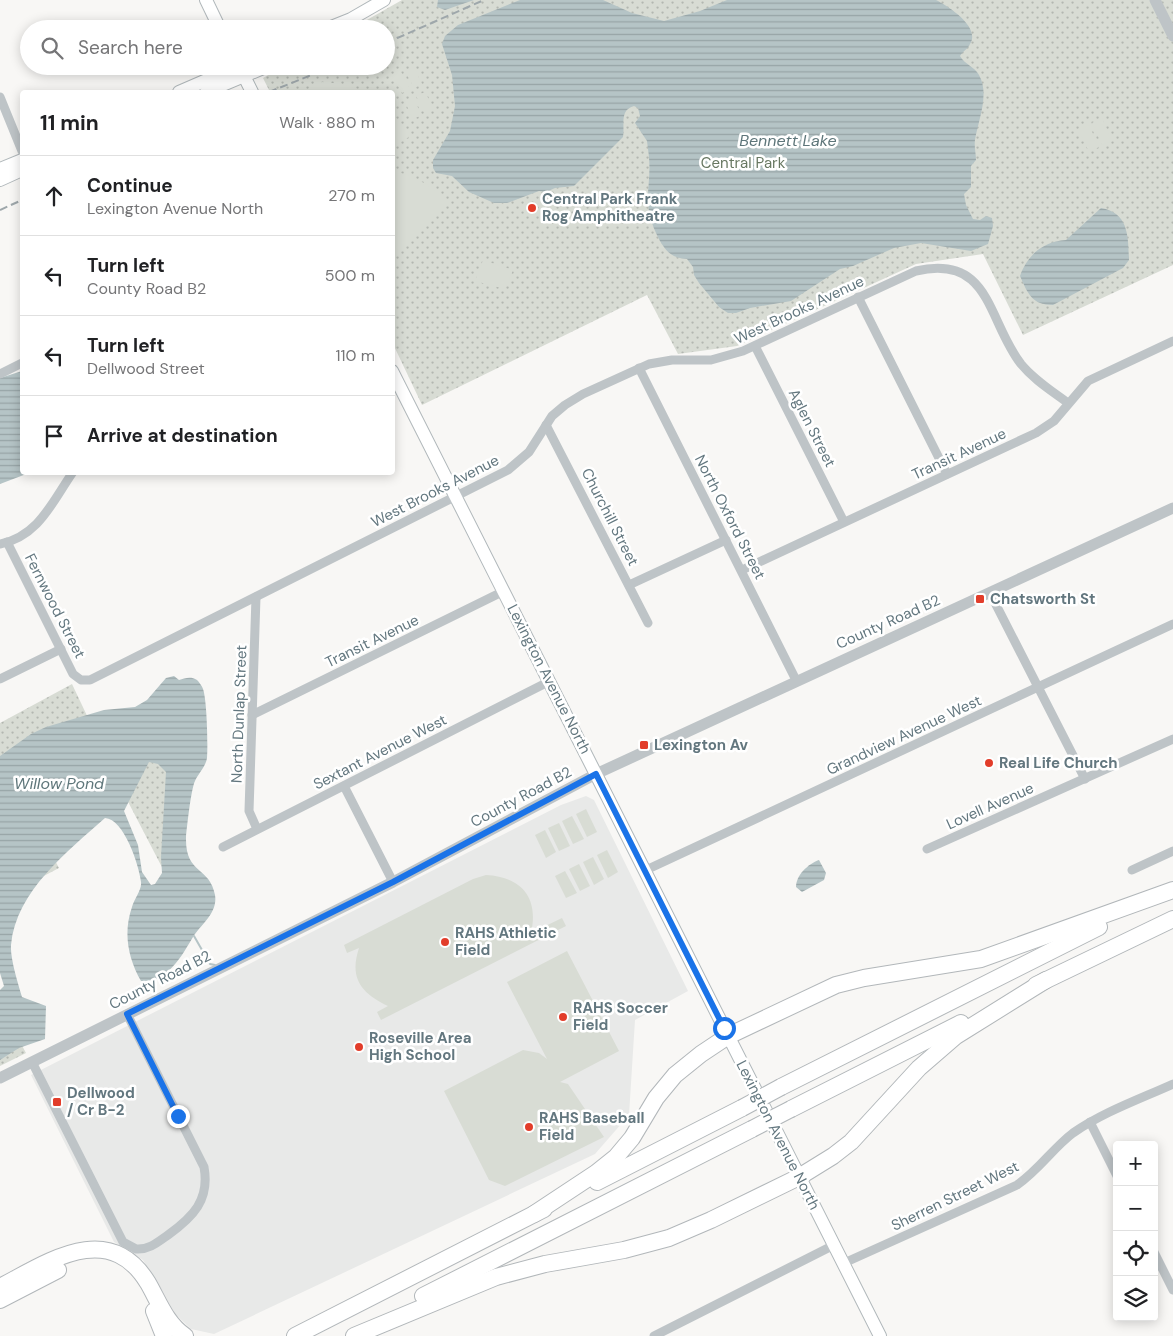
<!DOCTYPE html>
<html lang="en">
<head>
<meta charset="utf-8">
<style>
	body { margin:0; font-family:"DM Sans",sans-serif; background:#f2f2f2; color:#202124 }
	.controls { position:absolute; right:15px; bottom:15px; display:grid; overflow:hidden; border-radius:5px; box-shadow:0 2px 12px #0003 }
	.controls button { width:45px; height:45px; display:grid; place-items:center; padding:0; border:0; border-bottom:1px solid #e0e0e0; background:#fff; color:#202124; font:25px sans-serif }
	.stop { position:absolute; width:15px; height:15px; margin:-11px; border:4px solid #1a73e8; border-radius:50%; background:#fff }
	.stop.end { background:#1a73e8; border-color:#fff; box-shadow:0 1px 5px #0008 }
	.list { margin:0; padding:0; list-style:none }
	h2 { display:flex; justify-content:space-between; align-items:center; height:65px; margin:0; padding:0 20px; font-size:21px }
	h2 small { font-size:16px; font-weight:400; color:#757577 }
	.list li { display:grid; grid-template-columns:32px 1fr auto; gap:15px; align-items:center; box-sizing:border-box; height:80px; padding:0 20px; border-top:1px solid #e0e0e0 }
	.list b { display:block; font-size:19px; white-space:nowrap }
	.list p { margin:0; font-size:16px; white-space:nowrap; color:#757577 }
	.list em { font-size:16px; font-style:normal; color:#757577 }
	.icon { flex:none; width:28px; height:28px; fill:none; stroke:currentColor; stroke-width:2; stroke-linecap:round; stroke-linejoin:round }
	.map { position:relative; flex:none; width:1173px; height:1336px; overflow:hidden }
	.search { position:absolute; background:#fff; box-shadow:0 2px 12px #0003; left:20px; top:20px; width:375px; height:55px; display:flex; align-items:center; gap:12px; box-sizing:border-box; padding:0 18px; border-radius:28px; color:#757577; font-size:19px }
	.panel { position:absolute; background:#fff; box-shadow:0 2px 12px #0003; left:20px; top:90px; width:375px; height:385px; border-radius:5px }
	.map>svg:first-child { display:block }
	.built { fill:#e8e9e8 }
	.green { fill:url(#green-dots) }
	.pitch { fill:#d8dcd4 }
	.water { fill:url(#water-rules); fill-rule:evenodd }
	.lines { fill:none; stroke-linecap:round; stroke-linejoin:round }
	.stream { stroke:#b5c4c6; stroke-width:2 }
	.secondary-casing { stroke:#b1b8bb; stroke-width:14 }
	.motorway-casing { stroke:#b2b7ba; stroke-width:18 }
	.minor { stroke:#bec4c7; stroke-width:9 }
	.tertiary { stroke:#bec4c7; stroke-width:11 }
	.secondary { stroke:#fff; stroke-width:12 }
	.motorway { stroke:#fff; stroke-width:16 }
	.rail { stroke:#9ea7ab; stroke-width:2; stroke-dasharray:8 4; stroke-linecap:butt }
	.motorway-bridge-casing { stroke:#b2b7ba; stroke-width:18; stroke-linecap:butt }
	.motorway-bridge { stroke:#fff; stroke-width:16 }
	.route { stroke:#1a73e8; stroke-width:6 }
	.poi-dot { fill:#e23d2a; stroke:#fff; stroke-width:2 }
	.labels { text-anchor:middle; stroke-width:5; stroke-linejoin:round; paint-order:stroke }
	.park-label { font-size:15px; fill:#687862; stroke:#fff }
	.poi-label { font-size:15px; font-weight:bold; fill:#63777f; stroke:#fff; text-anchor:start }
	.street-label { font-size:15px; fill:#63777f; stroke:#fff }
	.water-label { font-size:16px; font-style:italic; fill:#5e767a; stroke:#fff }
</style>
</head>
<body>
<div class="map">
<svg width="1173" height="1336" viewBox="0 0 1173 1336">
	<defs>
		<pattern id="green-dots" width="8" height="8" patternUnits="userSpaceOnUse" patternTransform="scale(1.25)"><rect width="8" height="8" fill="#d8dcd4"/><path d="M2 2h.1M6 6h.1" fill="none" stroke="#b3b7b1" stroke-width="1.8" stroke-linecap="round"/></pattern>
		<pattern id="water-rules" width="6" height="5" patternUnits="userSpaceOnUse" patternTransform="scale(1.25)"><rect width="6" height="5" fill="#b5c4c6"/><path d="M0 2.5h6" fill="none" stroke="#97a4a6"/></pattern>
	</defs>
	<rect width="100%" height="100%" fill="#f8f7f5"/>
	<!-- built -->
	<path class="built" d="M586,796L594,800L688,991L635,1020L629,1115L595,1154L214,1334L191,1329L169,1308L143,1260L114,1242L31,1075L561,805Z"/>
	<!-- green -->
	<g class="green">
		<path d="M402,0H1173V265L1023,335L983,254L916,264L737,346L678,354L647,295L422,405L393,344L392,92H270L263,78L284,66H386V29H351Z"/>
		<path d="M72,684L99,741L172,707L165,873L124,794L42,836L59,868L0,899V723Z"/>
		<path d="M0,1004L26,1053L0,1066Z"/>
	</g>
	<!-- pitch -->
	<g class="pitch">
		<path d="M414,67L422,84L414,88L405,71Z"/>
		<path d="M401,72L410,89L402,93L393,76Z"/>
		<path d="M322,82L343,84L367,92H302Z"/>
		<path d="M425,92L434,109L425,114L416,96Z"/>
		<path d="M413,98L422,115L413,119L405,102Z"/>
		<path d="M392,112L409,137L393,146H392Z"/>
		<path d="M1102,118L1112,141L1102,145L1092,123Z"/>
		<path d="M1089,125L1099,147L1089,152L1078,129Z"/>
		<path d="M393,171C417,177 430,184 447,203L393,255Z"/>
		<path d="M483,260L513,270L505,289L475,281Z"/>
		<path d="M586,809L597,832L587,837L576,814Z"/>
		<path d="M572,816L584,839L573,844L562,821Z"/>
		<path d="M559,823L570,846L559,851L548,828Z"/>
		<path d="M545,830L556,852L546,858L535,835Z"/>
		<path d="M607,850L618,872L608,878L597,855Z"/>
		<path d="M593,857L604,879L594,885L583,862Z"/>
		<path d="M579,864L590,886L580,891L569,869Z"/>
		<path d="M565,871L577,893L566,898L555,876Z"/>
		<path d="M486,875C522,877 539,898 531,933L562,918L566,926L381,1020L377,1012L388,1006C361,993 349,978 359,948L347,953L344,945L473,879Z"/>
		<path d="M567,951L619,1051L560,1082L568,1084L604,1137L505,1186L489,1180L444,1091L523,1050L539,1053L547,1059L507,982Z"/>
	</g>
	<!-- water -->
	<g class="water">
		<path d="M438,0H474L445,10L437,7Z"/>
		<path d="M520,0H603L632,13L664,21L700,11L727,0H936C948,6 981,27 970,44C968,49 963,51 960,56C965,65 974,66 979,75C990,94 978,121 975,140C974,146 976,154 976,160L971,166V187L964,194L966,205L973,219L980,220L986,216L992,218L993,226L988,244L971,251L921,243L894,248L853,266L840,269L791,301L750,308L736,313H728L719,307L699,283L694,275L693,267L687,259C673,258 667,253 660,241C638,200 654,188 648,149L647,141L635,123L640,116L638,108L634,106C619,110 625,125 623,137L574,186L555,188L546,192L539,191L507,203H494L469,192L452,176L436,173L433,168V160L450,131L455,106L452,75L442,44L445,36L458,25Z"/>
		<path d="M1101,208C1129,213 1128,236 1129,260L1123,268L1053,305C1032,305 1028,294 1020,276C1027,255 1044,241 1066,240Z"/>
		<path d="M22,371V472L29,473L0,484V378Z"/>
		<path d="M174,676L179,680C185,678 191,676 197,680C199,682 202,686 203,689C207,700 208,745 207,758C206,766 198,774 195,781C191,789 187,827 186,837C185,875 210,866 215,895C218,913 201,924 193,937C181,957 168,982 141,981C128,958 123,933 132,907C134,899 142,890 141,882C139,865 124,819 105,818C68,851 16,891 11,945C10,958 18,983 22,997L46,1006L45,1039L19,1048L0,1060V990L4,986L0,973V756L31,734L46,727L104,710L135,707L147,700L166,678ZM149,762L158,764L166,772L161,857L162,873L155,884L151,885L142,872L138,845L124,811Z"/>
		<path d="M819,860L826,873L824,880L802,892L796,887C796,875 808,864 819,860Z"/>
	</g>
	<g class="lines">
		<!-- stream -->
		<path class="stream" d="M194,936L210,964L215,965"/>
		<defs>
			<g id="secondary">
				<path d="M206,0L220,29"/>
				<path d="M326,29L351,19L384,0"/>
				<path d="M241,70L252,92"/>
				<path d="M179,92L239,66"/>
				<path d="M206,92L268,66"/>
				<path d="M0,169L22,160"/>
				<path d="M0,180L22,170"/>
				<path d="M392,371L880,1336"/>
			</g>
			<g id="motorway">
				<path d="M1036,985L1173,919"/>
				<path d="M781,1087L1099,927"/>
				<path d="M791,1109L961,1023"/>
				<path d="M597,1182L742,1108"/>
				<path d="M534,1214L596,1173L616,1157L632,1138L656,1098L675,1075L701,1054L728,1036L836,985L864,978L981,959L1173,890"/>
				<path d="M0,1287C48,1262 109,1219 148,1283C159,1302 166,1323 185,1336"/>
				<path d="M423,1296L752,1129"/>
				<path d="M0,1300L58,1270"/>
				<path d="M154,1311L164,1336"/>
				<path d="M295,1336L544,1209"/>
				<path d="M354,1336L496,1277L545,1264L624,1250L669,1238L711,1220L799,1177L833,1156L851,1142L919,1068L956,1036L1046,980"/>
			</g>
		</defs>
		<!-- secondary casing -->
		<use href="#secondary" class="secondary-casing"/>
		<!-- motorway casing -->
		<use href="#motorway" class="motorway-casing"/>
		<!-- minor -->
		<g class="minor">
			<path d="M0,97L22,151"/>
			<path d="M858,297L947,474"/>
			<path d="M755,346L844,522"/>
			<path d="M639,368L796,680"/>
			<path d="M0,374L22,363"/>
			<path d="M546,425L648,623"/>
			<path d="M7,542L73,674L81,680H90L508,470L529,452L552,416L565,405L583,394L649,364L672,360H711L743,351L916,271C991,254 987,320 1021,364C1034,380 1052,391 1068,403"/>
			<path d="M0,544C39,536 52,502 73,472"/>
			<path d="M742,570L1036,433L1054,421L1088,381L1173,341"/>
			<path d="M629,585L726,540"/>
			<path d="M990,593L1085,779"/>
			<path d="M256,597L249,811L257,829"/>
			<path d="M0,679L61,649"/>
			<path d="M252,715L504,591"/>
			<path d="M344,786L393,882"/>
			<path d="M223,847L550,681"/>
			<path d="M927,849L1173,739"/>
			<path d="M646,870L1173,624"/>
			<path d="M1132,870L1173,851"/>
			<path d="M32,1062L123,1242L136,1249C149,1250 158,1242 168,1235C193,1217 210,1200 204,1167L127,1014"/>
			<path d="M1090,1122L1117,1176"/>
			<path d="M1154,1252L1173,1290"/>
			<path d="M844,1263L1017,1185C1039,1170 1053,1148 1073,1133C1103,1112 1140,1099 1173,1084"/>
			<path d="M654,1336L834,1245"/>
		</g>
		<!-- tertiary -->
		<g class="tertiary">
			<path d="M1155,0L1173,36"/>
			<path d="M0,1078L393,882L596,774L1173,508"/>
		</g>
		<!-- secondary -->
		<use href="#secondary" class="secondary"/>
		<!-- motorway -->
		<use href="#motorway" class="motorway"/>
		<!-- rail -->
		<g class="rail">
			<path d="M386,43L484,0"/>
			<path d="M269,92L334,66"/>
			<path d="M0,210L22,200"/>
		</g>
		<defs>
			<g id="motorway-bridge">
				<path d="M742,1108L781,1087"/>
				<path d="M752,1129L791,1109"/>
			</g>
		</defs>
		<!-- motorway-bridge casing -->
		<use href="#motorway-bridge" class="motorway-bridge-casing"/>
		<!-- motorway-bridge -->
		<use href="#motorway-bridge" class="motorway-bridge"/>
	</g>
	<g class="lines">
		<!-- route -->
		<path class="route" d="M178,1116L127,1014L393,882L596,774L724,1028"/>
	</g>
	<!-- markers -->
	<g class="poi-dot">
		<circle cx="532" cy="208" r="5"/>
		<rect x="975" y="594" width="10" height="10" rx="2.5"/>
		<rect x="639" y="740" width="10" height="10" rx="2.5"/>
		<circle cx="989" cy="763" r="5"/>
		<circle cx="445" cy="942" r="5"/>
		<circle cx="563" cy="1017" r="5"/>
		<circle cx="359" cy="1047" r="5"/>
		<rect x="52" y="1097" width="10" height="10" rx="2.5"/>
		<circle cx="529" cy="1127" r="5"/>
	</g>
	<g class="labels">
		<!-- park labels -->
		<g class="park-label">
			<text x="743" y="168">Central Park</text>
		</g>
		<!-- poi labels -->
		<g class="poi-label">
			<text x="542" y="204">Central Park Frank<tspan x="542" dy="17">Rog Amphitheatre</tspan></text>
			<text x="990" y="604">Chatsworth St</text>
			<text x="654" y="750">Lexington Av</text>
			<text x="999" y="768">Real Life Church</text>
			<text x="455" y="938">RAHS Athletic<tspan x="455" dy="17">Field</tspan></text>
			<text x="573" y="1013">RAHS Soccer<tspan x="573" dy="17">Field</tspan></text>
			<text x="369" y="1043">Roseville Area<tspan x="369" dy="17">High School</tspan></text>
			<text x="67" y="1098">Dellwood<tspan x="67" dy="17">/ Cr B-2</tspan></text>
			<text x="539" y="1123">RAHS Baseball<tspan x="539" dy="17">Field</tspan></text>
		</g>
		<!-- street labels -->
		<g class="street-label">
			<text transform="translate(799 310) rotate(-25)" y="5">West Brooks Avenue</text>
			<text transform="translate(812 428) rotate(63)" y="5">Aglen Street</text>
			<text transform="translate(959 454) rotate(-25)" y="5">Transit Avenue</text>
			<text transform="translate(435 491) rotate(-27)" y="5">West Brooks Avenue</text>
			<text transform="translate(610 517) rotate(63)" y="5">Churchill Street</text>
			<text transform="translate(730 517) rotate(63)" y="5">North Oxford Street</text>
			<text transform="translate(55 606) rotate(63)" y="5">Fernwood Street</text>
			<text transform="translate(888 622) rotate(-24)" y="5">County Road B2</text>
			<text transform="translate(372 641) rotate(-26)" y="5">Transit Avenue</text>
			<text transform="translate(549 679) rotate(63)" y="5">Lexington Avenue North</text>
			<text transform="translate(239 714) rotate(-88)" y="5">North Dunlap Street</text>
			<text transform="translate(904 735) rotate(-25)" y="5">Grandview Avenue West</text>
			<text transform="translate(380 752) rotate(-27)" y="5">Sextant Avenue West</text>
			<text transform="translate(521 797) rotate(-28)" y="5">County Road B2</text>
			<text transform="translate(990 806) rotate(-24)" y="5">Lovell Avenue</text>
			<text transform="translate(160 980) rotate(-27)" y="5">County Road B2</text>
			<text transform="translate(778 1135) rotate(63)" y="5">Lexington Avenue North</text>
			<text transform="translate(955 1196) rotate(-26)" y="5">Sherren Street West</text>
		</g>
		<!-- water labels -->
		<g class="water-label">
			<text x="788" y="146">Bennett Lake</text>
			<text x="59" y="789">Willow Pond</text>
		</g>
	</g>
</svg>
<div class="controls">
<button>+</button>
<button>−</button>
<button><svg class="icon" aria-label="locate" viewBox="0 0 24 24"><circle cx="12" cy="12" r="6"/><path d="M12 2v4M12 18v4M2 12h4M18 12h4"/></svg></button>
<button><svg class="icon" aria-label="layers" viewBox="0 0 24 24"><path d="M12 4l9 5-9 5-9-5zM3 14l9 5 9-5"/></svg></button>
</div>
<div class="stop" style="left:724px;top:1028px"></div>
<div class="stop end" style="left:178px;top:1116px"></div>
<div class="search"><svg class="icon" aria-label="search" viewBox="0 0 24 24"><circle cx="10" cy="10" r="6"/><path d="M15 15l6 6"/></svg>Search here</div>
<section class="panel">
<h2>11 min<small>Walk · 880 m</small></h2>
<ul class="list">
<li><svg class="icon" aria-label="ahead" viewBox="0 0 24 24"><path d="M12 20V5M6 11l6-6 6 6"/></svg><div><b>Continue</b><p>Lexington Avenue North</p></div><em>270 m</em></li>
<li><svg class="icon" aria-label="left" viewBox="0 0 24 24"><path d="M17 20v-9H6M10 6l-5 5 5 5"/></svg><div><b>Turn left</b><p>County Road B2</p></div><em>500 m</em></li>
<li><svg class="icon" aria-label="left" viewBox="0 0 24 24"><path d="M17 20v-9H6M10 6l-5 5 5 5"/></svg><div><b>Turn left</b><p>Dellwood Street</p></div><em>110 m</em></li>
<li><svg class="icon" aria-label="arrive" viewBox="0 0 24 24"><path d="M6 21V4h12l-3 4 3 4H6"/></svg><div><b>Arrive at destination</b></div></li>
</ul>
</section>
</div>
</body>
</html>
